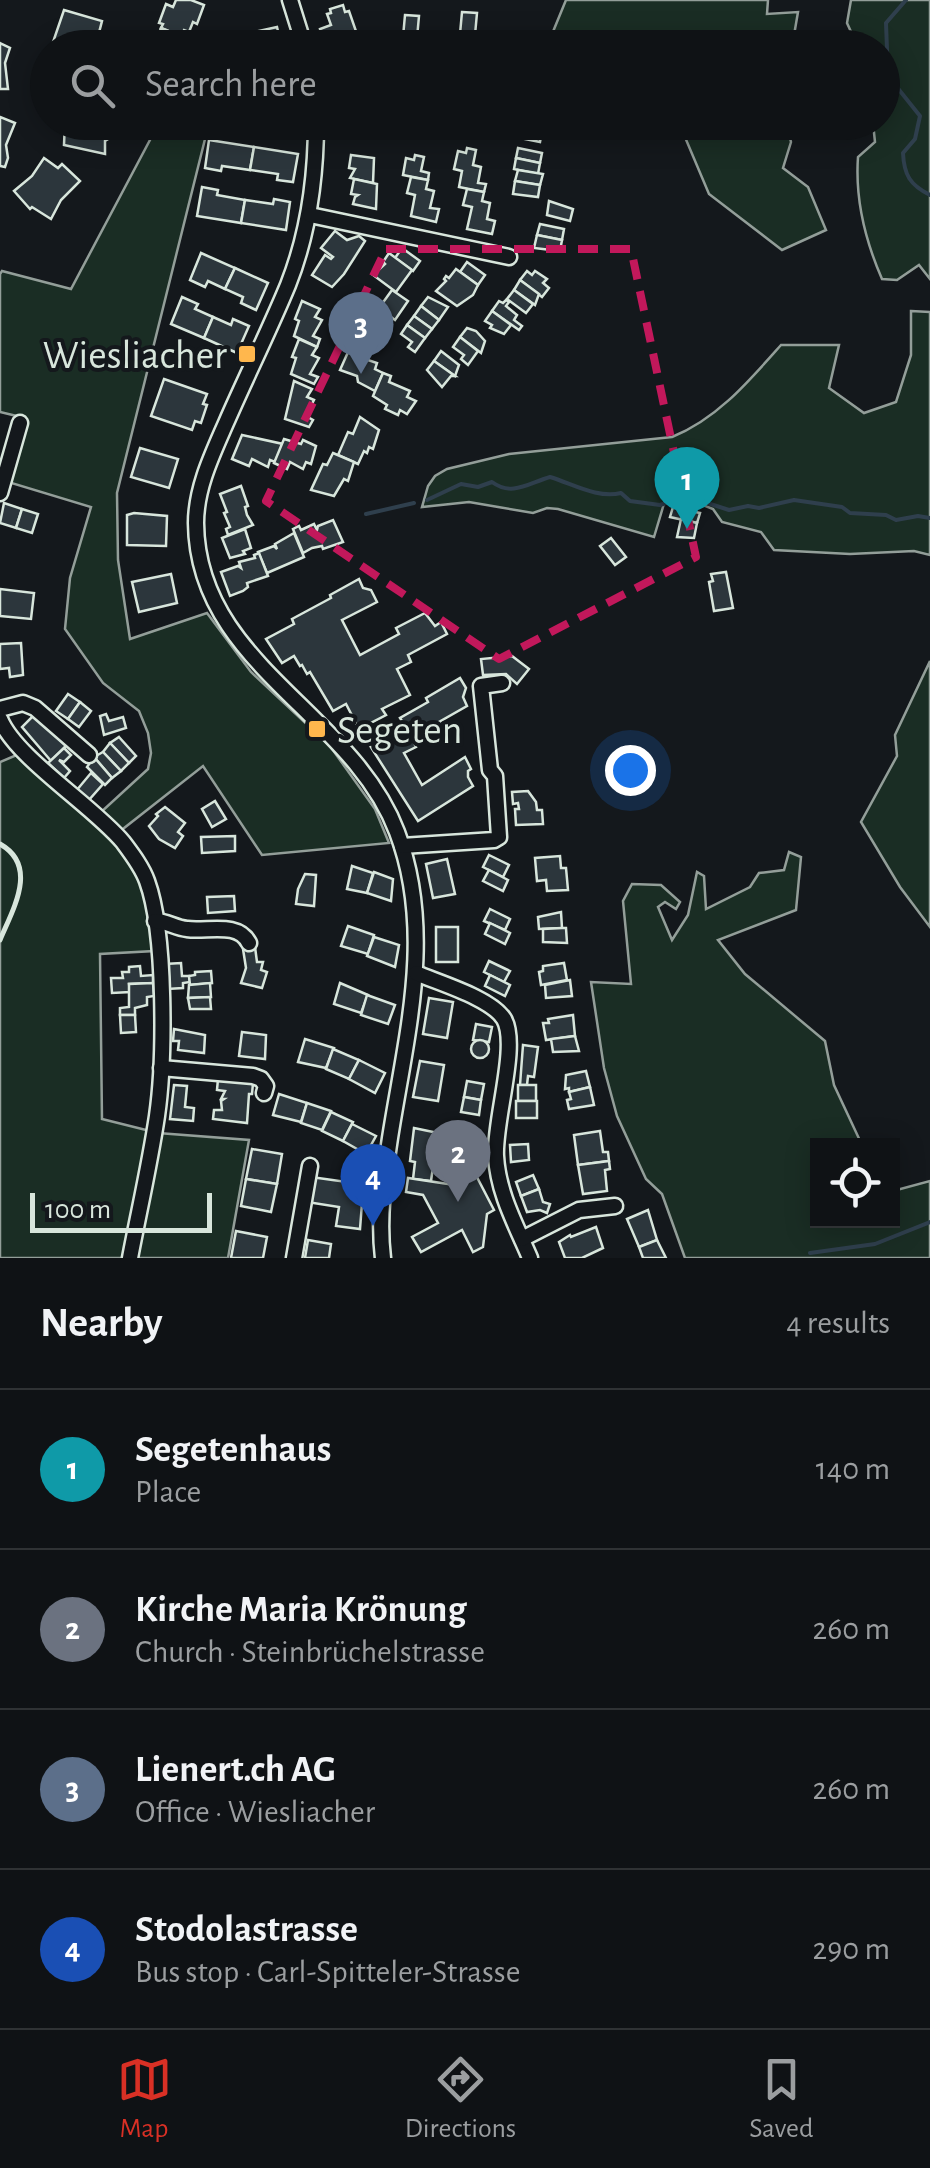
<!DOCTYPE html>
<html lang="en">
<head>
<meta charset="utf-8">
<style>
	body { margin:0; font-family:"Alegreya Sans",sans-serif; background:#181b1e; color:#f1f3f6 }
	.controls { position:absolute; right:30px; bottom:30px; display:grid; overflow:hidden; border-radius:0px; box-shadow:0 5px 25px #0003 }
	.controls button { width:90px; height:90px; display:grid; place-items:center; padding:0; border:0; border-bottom:2px solid #2f3234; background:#0f1215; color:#f1f3f6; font:50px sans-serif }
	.scale { position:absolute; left:30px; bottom:25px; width:182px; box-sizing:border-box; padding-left:10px; border:5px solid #d8e6dc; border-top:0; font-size:28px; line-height:35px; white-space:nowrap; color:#d8e6dc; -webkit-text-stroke:8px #14181c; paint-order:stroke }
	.you { position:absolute; left:630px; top:770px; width:35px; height:35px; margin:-25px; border:8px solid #fff; border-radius:50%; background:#1a73e8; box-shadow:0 0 0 15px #1a73e833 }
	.badge { display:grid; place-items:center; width:65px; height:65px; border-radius:50%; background:#d93025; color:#fff; font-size:32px; font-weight:700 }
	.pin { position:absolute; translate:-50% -82px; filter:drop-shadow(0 2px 5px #0008) }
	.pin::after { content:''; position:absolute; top:52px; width:35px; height:30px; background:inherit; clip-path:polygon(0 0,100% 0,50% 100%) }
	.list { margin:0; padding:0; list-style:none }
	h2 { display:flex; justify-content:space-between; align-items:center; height:130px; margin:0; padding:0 40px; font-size:42px }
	h2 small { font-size:32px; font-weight:400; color:#9b9ea0 }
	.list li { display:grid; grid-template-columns:65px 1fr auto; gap:30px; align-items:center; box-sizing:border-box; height:160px; padding:0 40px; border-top:2px solid #2f3234 }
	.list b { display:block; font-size:38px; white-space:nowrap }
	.list p { margin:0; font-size:32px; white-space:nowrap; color:#9b9ea0 }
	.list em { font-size:32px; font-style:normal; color:#9b9ea0 }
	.icon { flex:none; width:55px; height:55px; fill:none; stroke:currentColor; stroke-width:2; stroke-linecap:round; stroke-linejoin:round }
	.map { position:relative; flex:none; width:930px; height:1258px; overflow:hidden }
	.search { position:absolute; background:#0f1215; box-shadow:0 5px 25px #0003; left:30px; right:30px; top:30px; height:110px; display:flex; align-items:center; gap:25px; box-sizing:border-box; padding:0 35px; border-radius:55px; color:#9b9ea0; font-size:38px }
	.sheet { height:770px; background:#0f1215 }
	nav { display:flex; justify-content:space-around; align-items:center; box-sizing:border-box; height:140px; border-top:2px solid #2f3234; background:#0f1215; font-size:28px; color:#9b9ea0 }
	nav a { display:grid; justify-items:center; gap:5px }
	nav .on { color:#d93025 }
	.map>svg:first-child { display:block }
	.green { fill:#1a2d24; stroke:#939e99; stroke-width:2.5 }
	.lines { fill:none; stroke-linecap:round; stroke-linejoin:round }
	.stream { stroke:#2f3f4d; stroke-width:4 }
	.building { fill:#2c363c; stroke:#d8e6dc; stroke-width:2.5 }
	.minor-casing { stroke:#d8e6dc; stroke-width:19 }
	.minor { stroke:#14181c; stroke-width:14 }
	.wall { stroke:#d8e6dc; stroke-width:5 }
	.marked { fill:none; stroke:#c2185b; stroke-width:8; stroke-dasharray:20 12; stroke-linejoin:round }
	.poi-dot { fill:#ffb74d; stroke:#14181c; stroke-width:4 }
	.labels { text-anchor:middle; stroke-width:8; stroke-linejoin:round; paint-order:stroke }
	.poi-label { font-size:40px; fill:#d8e6dc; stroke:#14181c; text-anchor:end }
</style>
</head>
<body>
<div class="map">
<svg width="930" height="1258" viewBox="0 0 930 1258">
	<rect width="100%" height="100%" fill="#14181c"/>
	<!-- green -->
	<g class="green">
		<path d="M566,0H768L767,14L798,12L792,47H655L650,35L630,47H554L550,39Z"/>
		<path d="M851,0H930V279L919,265L897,280L882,279C865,240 855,199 858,157L875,142L873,123L882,122V48L858,47L847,23Z"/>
		<path d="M159,123H209L117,493L118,560L130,639L207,613L251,672L330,746L375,809L389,843L262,855L203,766L119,832L100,813L148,769L151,753L148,733L139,711L103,683L65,629L70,578L91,507L8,482L25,418L0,412V274L2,271L71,289Z"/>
		<path d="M679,123H786L791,142L783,168L808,187L826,230L782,250L709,194Z"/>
		<path d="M911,311L930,312V555L914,551L850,554L774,550L761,532L722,522L713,509L695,502L666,497L654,537L558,509L547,508L533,513L469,502L422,507L428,486L435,476L447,469L509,454L672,437C717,419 749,381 781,345H839L829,388L864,413L896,402L911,355Z"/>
		<path d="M930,661V927L900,887L861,822L897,756L895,735Z"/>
		<path d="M19,754L123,850L145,888L154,951L100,954L102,1119L158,1133L249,1140L228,1258H0V762Z"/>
		<path d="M789,852L801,857L796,910L718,940L745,974L825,1041L834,1085L862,1145L818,1146V1220H892L893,1191L930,1181V1258H685L662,1194L646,1179L617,1116L604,1068L591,982L631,984L623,901L632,884L661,885L680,902L676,909L665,902L658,907L672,940L688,915L697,872L704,876L706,909L750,887L759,873L784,870Z"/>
	</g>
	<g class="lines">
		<!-- stream -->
		<g class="stream">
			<path d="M906,0L886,23L888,76L920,116L915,139L903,153C904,175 910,185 930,195"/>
			<path d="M427,500L461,484L478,487L492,482C512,497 529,483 550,477C573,484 598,499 621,493L630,501L660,505L672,501H701L729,510L748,506L759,508L794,500L842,507L850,513L886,515L896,520L918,516L930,518"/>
			<path d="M366,514L414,503"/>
			<path d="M810,1253L875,1244L930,1222"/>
		</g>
	</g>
	<!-- building -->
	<g class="building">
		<path d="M176,0H191L204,5L197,24L193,22L189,32L184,30L181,36L161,28L163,24L159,23L166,4L173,7Z"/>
		<path d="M343,5L345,12L349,11L358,37L350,40L352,44L341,48H326L320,29L331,25L327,14L331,13L330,9Z"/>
		<path d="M64,10L102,21L95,48H51Z"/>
		<path d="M462,12L477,13L475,35L460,34Z"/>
		<path d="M405,15L419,16L417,38L403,37Z"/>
		<path d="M277,27L282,48H249L254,40L261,38L259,31Z"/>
		<path d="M161,28L183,37L179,48H141L139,42L149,37L157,40Z"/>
		<path d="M0,43L10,48L5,63L8,89H0Z"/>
		<path d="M0,117L15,123L6,145L8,158L5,167L0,166Z"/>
		<path d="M65,122H112L113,136L105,141V154L64,145Z"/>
		<path d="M518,124L542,131L540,142L515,137Z"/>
		<path d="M209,140L254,147L250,170L222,166L221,171L205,168Z"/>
		<path d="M254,147L298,154L293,182L277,180L278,174L250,170Z"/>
		<path d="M467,148L476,150L473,165L481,167L478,183L486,184L484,192L459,187L462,171L454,169L458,151L466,153Z"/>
		<path d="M518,148L542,153L540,163L516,158Z"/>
		<path d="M351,155L374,158L373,183L350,178L355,169L349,168Z"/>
		<path d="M415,155L424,157L421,171L429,173L428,180L403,175L406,158L414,160Z"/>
		<path d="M44,158L58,168L62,164L80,181L61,200L51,219L32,207L30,209L14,191L32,176Z"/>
		<path d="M516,158L540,163L538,174L514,169Z"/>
		<path d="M518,170L543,174L540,185L515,181Z"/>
		<path d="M411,177L428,180L426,189L434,191L430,208L439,209L436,222L411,216L415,195L407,193Z"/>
		<path d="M354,179L377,184L376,209L353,204L355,197L358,195L351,194Z"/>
		<path d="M515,181L540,185L538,197L513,194Z"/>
		<path d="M202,187L218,190L217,195L245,200L241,223L197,216Z"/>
		<path d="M467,189L484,192L482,201L490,203L487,219L495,221L492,234L467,229L472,207L463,205Z"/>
		<path d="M274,199L290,202L286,230L241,223L245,200L273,204Z"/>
		<path d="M549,201L573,209L570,221L547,215Z"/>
		<path d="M540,224L564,229L562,240L537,235Z"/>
		<path d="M335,231L347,240L359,236L365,241L344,274L332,287L312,275L325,255L331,259L333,257L321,248Z"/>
		<path d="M537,235L562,240L560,251L534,248Z"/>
		<path d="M402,248L420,261L413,271L395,258Z"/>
		<path d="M201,253L235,268L225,289L208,281L205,287L190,280Z"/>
		<path d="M389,253L412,270L396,292L373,275L385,264L383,262Z"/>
		<path d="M467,262L485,275L478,285L460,272Z"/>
		<path d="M235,268L268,283L256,310L241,303L243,297L225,289Z"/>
		<path d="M456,269L478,285L473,295L457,306L436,291L446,281L444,279L446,276L449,278Z"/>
		<path d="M527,271L532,275L535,271L547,279L543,283L549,288L542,297L520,280Z"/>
		<path d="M520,280L539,294L535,305L514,290Z"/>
		<path d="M392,290L408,301L395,320L379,308Z"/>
		<path d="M514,290L533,304L526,313L507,299Z"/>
		<path d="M182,297L198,304L195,309L213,317L204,338L171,324Z"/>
		<path d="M428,297L448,307L439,320L421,306Z"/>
		<path d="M506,300L509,302L506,306L517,315L514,320L522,326L519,330L492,311L499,301L503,303Z"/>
		<path d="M302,301L320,309L315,317L322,320L313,336L320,339L317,347L294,336L299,321L295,319Z"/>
		<path d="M421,306L439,320L432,329L414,316Z"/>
		<path d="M492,311L511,325L504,334L490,328L492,325L485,321Z"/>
		<path d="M414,316L432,329L425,338L407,325Z"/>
		<path d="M213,317L231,325L233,319L249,326L237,353L204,338Z"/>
		<path d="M407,325L425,338L415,352L408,347L412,342L401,334Z"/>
		<path d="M467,328L476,331L485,341L481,353L460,337Z"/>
		<path d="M460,337L478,351L468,365L461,359L464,355L453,347Z"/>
		<path d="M299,339L317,347L312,355L319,358L310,374L318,377L314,384L291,374L296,358L292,357Z"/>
		<path d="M355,347L368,353L365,359L377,363L375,369L383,373L375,391L358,382L357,376L340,370L349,350L353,352Z"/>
		<path d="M441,351L459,365L455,376L434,361Z"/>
		<path d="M434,361L455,376H451L442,387L427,370Z"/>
		<path d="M383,373L391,376L389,382L410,391L407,397L416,401L407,414L400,410L398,415L385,409L387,405L373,396Z"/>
		<path d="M164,379L207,394L203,404L207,405L201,423L195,421L192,430L151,416Z"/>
		<path d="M294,381L312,389L307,397L314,400L306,416L313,420L309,427L285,419Z"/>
		<path d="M360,417L379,430L373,449L369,447L367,453L364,451L358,464L338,455L348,432L353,434Z"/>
		<path d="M242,435L283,444L275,462L270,460L268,467L252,459L249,466L232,459Z"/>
		<path d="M284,439L301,444L303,440L316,446L311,464L306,462L303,469L290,462L287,469L274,463Z"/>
		<path d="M140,448L178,459L169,488L131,477Z"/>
		<path d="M333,453L354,462L348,481L344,479L334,496L311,490L323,464L327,465Z"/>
		<path d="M241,486L248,506L245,507L247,515L253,525L228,535L226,529L230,527L224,513L227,512L220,494Z"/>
		<path d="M4,503L22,509L16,528L0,523Z"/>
		<path d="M673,507L700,513L697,523L670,517Z"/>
		<path d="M22,509L38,514L32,533L16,528Z"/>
		<path d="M134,513L167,516L166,546L127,545V515Z"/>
		<path d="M681,519L697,523L694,538L677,537Z"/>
		<path d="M333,520L343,542L323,549L322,546L312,548L303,553L293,529L299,526L301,530L314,524L317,530L318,526Z"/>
		<path d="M245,529L251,548L243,551L245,554L230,558L222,538Z"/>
		<path d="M294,533L304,557L267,573L258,552L274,546L277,549L275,544Z"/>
		<path d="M611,538L626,557L615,565L600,546Z"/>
		<path d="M259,553L268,576L247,583L248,587L243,591L230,596L221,572L238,566L241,568L239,562L255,558L254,555Z"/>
		<path d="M726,572L733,608L714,611L709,582L713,581L711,574Z"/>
		<path d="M171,574L177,603L139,612L132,582Z"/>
		<path d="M359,579L363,588L371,590L377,602L342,620L360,655L399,634L396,628L425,613L435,626L441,622L447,634L408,655L411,662L397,669L410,695L382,709L386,715L359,729L346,704L333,711L310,672L307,674L302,665L300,666L294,656L282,663L266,639L294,624L292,619L331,598L330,595Z"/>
		<path d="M0,589L34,593L31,619L0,616Z"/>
		<path d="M21,643L23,675L10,677L9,668L0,669V644Z"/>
		<path d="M512,656L529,669L517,684L506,674L483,675L481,659Z"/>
		<path d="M460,678L466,688L463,697L467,706L439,722L442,727L414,743L416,747L404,753L422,785L465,757L471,769L468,771V777L473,786L418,821L367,741L402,721L400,718L428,702L426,698Z"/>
		<path d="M68,694L80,702L68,719L56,711Z"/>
		<path d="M80,702L91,711L79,727L68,719Z"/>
		<path d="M35,714L66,746L51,761L22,727Z"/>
		<path d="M106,714L109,721L123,717L126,728L104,735L100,716Z"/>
		<path d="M119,737L136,756L129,763L110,743Z"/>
		<path d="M110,743L129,763L121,771L103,752Z"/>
		<path d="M64,748L71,755L64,762L59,760L70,771L64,778L48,763Z"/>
		<path d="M103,752L121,771L112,778L94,757Z"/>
		<path d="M94,757L112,778L105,785L87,767Z"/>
		<path d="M91,773L103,784L88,801L76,791Z"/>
		<path d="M528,791L536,802L537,810H542L543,824L516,825L515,809H519L518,803L513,804L512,792Z"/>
		<path d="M215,801L226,819L212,827L202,809Z"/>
		<path d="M165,807L185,823L178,832L183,836L175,848L159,839L149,826L158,816L156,814Z"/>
		<path d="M235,836V851L202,853L201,837Z"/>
		<path d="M489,855L509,865L503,877L483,867Z"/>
		<path d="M560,856L561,868H566L568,890L547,891L546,880L537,881L535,858Z"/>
		<path d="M447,859L455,894L433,898L426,864Z"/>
		<path d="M352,866L373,873L367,893L347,889Z"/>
		<path d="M489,870L508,880L503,891L483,881Z"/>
		<path d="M374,872L393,879L391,901L367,893Z"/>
		<path d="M305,874L316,875L314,906L296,904L298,889Z"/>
		<path d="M234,896L235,911L208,913L207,897Z"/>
		<path d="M490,909L510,919L505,930L484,921Z"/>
		<path d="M561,912L562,928L539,929L538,917Z"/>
		<path d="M490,923L510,933L505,944L485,934Z"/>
		<path d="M348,926L374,935L368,954L341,946Z"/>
		<rect x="436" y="927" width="22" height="35"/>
		<path d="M562,928H566L567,943L543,942V929Z"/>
		<path d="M374,937L399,945L395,967L367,956Z"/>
		<path d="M255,947L257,962H263L261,970L267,972L262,988L241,983L246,968L243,949Z"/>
		<path d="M489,961L510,971L504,982L484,972Z"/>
		<path d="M181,963L182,976H189L190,982L183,983V988L167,989L165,964Z"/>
		<path d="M564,963L567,980L541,985L539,972L543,971V966Z"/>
		<path d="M140,966L141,976L153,975V983L129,984L130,992L112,993L111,978H123L122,972H129V967Z"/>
		<path d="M211,971L212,983L190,985L189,976L195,975V972Z"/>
		<path d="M490,975L510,985L505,996L485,986Z"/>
		<path d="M570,980L572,996L546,998L545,985Z"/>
		<path d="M153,983L154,996L147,997V1005L135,1008V1015H120V1008L129,1007V984Z"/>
		<path d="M210,983L211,997L188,998L189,985Z"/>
		<path d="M340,983L368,995L361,1013L334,1004Z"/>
		<path d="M367,995L395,1005L388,1024L361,1015Z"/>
		<path d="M210,997L211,1009H190L188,998Z"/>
		<path d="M429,998L453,1002L447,1038L423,1034Z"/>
		<path d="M120,1015H135L136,1032L121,1033Z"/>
		<path d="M573,1015L575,1036L546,1040L543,1023H549L548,1019Z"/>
		<path d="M476,1024L492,1027L489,1042L473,1040Z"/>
		<path d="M174,1029L205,1035L204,1053L178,1050L179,1041H173Z"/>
		<path d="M242,1032L266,1035L265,1059L239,1056Z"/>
		<path d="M575,1036L579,1051L553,1052L551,1039Z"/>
		<path d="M305,1039L334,1048L326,1068L298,1062Z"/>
		<circle cx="480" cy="1049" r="9"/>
		<path d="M523,1045L538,1047L534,1077L528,1076L527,1085H520Z"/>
		<path d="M333,1049L359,1060L349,1079L326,1069Z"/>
		<path d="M359,1060L385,1073L375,1093L349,1079Z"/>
		<path d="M420,1061L444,1065L438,1101L413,1097Z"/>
		<path d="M586,1071L590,1087L569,1092V1088L565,1089L566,1075Z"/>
		<path d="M218,1079L253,1083L252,1094H249L247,1123L213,1119L214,1110H222L221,1101L224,1099H221L225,1091L217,1090Z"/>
		<path d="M467,1081L484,1084L481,1100L464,1097Z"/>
		<path d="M174,1085L187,1086L185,1107L194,1108L193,1121L170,1119Z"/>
		<rect x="518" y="1085" width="18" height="16"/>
		<path d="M590,1087L594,1105L569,1109L567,1100L571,1099L569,1092Z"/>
		<path d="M279,1094L307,1103L301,1122L273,1115Z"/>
		<path d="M464,1097L481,1100L479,1115L461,1112Z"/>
		<rect x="516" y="1101" width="21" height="17"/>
		<path d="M307,1103L331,1111L322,1130L301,1123Z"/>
		<path d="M331,1112L353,1122L343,1141L322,1131Z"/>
		<path d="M352,1124L376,1136L366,1154L343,1141Z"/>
		<path d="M414,1128L438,1133L431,1181L413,1179L415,1162L410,1161Z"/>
		<path d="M600,1131L603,1152H608L609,1161L578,1165L574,1135Z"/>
		<path d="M528,1144L529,1160L511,1162L510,1145Z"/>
		<path d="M252,1149L282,1154L277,1184L246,1179Z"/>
		<path d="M459,1159L468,1160L494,1210L487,1214L483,1247L473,1252L462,1230L421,1252L412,1237L438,1223L423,1195L406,1192L408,1178L455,1185Z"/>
		<path d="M609,1161L610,1169L605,1170L607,1191L583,1194L578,1165Z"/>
		<path d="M533,1175L539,1189L521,1196L516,1182Z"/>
		<path d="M311,1177L347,1182L346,1188L363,1190L360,1229L336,1226L339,1207L307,1202Z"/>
		<path d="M246,1179L277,1184L271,1212L241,1206Z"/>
		<path d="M539,1189L543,1202L550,1204L547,1213L540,1210L527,1212L521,1196Z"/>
		<path d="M648,1210L657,1240L639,1247L627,1219Z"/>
		<path d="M596,1227L603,1248L582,1258H565L559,1242L570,1235L571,1237Z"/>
		<path d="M236,1231L267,1237L263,1258H231Z"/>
		<path d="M308,1240L331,1244L329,1258H305Z"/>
		<path d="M657,1240L666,1258H643L639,1247Z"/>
	</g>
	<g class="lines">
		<defs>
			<g id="minor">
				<path d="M290,0L305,48"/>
				<path d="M316,122C316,179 309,232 288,285C269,331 246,377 226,423C212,455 196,488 196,523C197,664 352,712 397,832C435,932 406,1036 390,1138C384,1178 378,1218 383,1258"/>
				<path d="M310,215L509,257"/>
				<path d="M0,493L20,423"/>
				<path d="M0,709L23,703L35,708L89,755"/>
				<path d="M0,719C16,758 92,805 123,842C132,854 142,867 147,881C166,933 165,1060 157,1116C150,1163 139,1211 130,1258"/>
				<path d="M402,846L494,840L499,837L495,776L490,770L481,686L502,683"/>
				<path d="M155,921C167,921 175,928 187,929C207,932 238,921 249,943"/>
				<path d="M416,973C439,983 491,998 504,1019C519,1045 494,1121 496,1156C498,1193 516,1225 530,1258"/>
				<path d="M161,1068L253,1076L261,1079L266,1086L264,1093"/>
				<path d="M522,1239L579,1210L615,1206"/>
				<path d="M294,1258L310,1166"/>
			</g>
		</defs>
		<!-- minor casing -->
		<use href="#minor" class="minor-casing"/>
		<!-- minor -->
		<use href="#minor" class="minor"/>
		<!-- wall -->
		<path class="wall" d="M0,844C39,866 13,909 0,940"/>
	</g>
	<!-- marked area -->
	<path class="marked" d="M386,249H631L696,557L499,659L266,501Z"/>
	<!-- markers -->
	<g class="poi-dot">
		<rect x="237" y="344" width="20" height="20" rx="5"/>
		<rect x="307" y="719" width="20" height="20" rx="5"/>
	</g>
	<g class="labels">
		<!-- poi labels -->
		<g class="poi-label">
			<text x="227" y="368">Wiesliacher</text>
			<text x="337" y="743" text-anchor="start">Segeten</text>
		</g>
	</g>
</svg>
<div class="controls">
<button><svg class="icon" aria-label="locate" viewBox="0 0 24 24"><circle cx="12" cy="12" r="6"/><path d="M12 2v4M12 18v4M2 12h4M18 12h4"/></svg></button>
</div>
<div class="scale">100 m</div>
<div class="you"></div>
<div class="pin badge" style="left:687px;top:529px;background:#0f9aa8">1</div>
<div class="pin badge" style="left:458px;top:1202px;background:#6b7280">2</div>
<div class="pin badge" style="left:361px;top:374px;background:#5c6f8a">3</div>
<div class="pin badge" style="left:373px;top:1226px;background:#1a4fb4">4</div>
<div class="search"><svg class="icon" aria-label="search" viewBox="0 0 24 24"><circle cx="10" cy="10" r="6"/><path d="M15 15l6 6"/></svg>Search here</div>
</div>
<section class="sheet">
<h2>Nearby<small>4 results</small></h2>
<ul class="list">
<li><span class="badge" style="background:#0f9aa8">1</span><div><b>Segetenhaus</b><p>Place</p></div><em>140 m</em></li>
<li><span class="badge" style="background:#6b7280">2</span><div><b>Kirche Maria Krönung</b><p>Church · Steinbrüchelstrasse</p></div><em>260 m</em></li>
<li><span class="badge" style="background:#5c6f8a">3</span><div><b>Lienert.ch AG</b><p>Office · Wiesliacher</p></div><em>260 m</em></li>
<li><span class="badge" style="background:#1a4fb4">4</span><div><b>Stodolastrasse</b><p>Bus stop · Carl-Spitteler-Strasse</p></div><em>290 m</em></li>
</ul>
</section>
<nav>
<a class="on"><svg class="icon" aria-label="map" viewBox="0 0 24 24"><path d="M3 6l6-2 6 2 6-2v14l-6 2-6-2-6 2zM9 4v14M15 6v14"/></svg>Map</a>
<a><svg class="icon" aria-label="directions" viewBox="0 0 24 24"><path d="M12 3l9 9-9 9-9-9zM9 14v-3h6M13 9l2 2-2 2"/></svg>Directions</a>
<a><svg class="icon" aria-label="saved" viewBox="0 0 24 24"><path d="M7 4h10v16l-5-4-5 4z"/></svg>Saved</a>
</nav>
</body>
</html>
